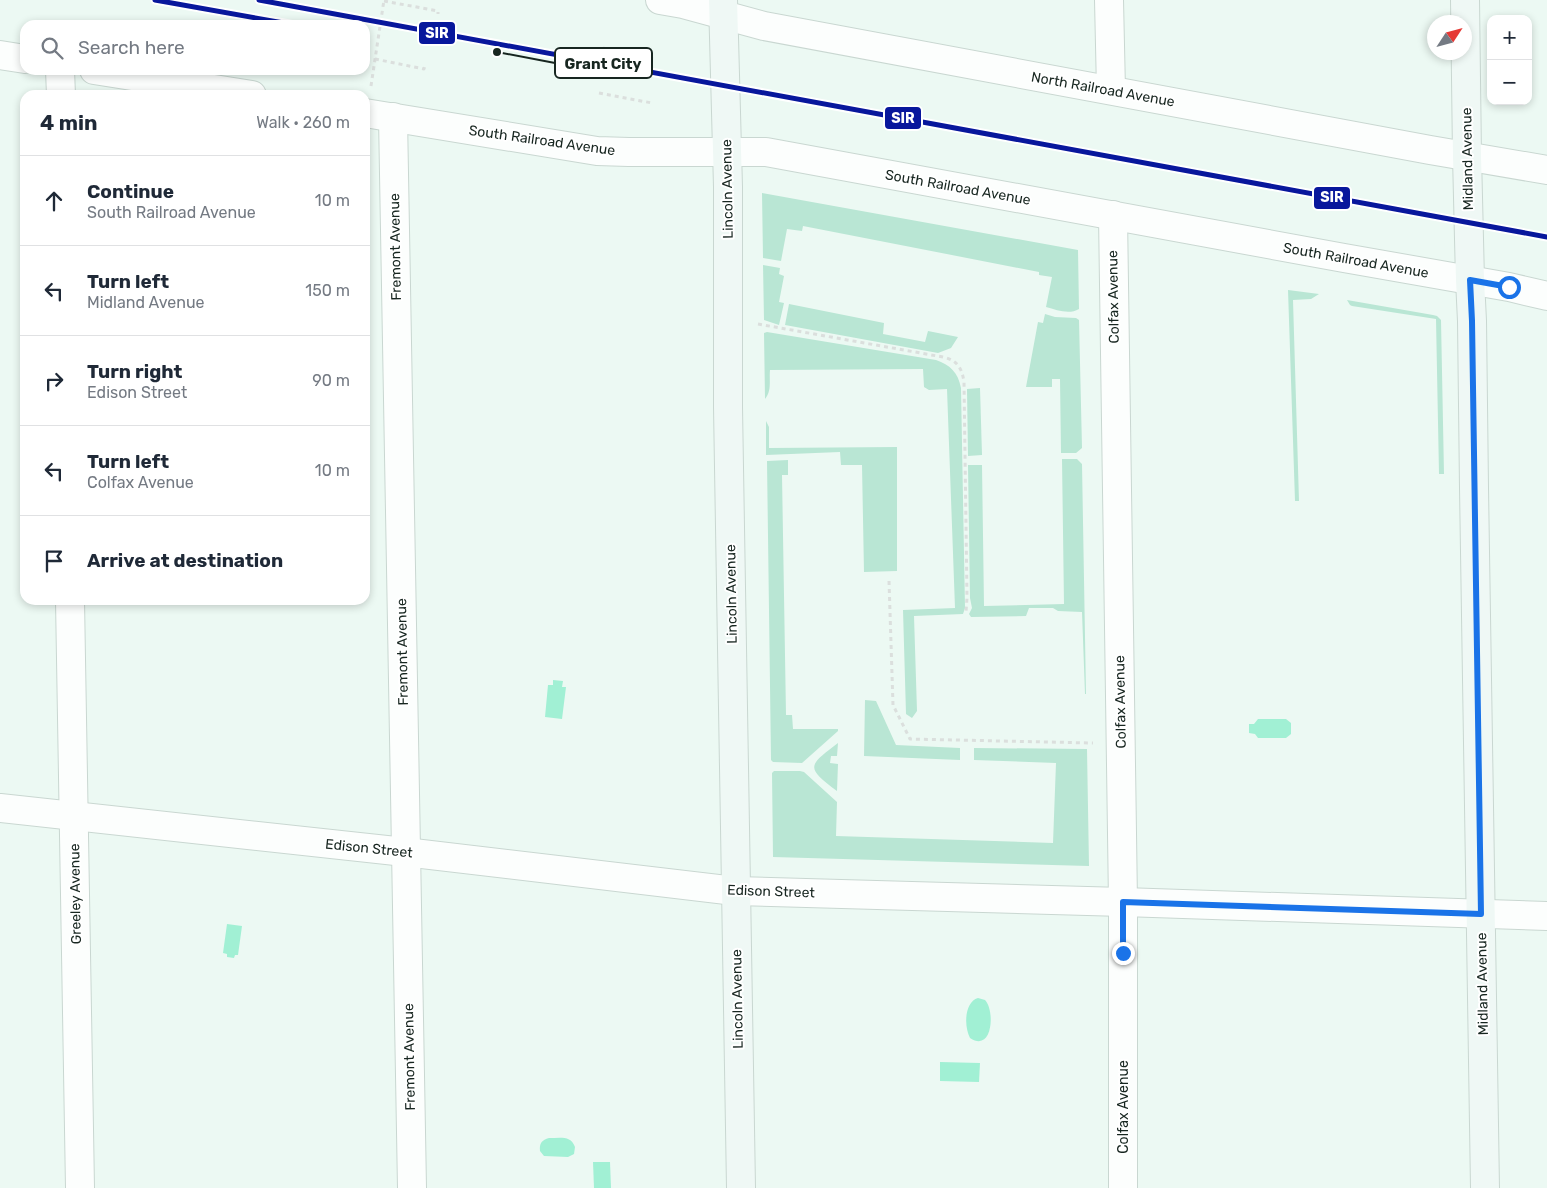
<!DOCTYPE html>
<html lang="en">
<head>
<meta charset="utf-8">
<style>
	body { margin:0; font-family:Rubik,sans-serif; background:#f2f2f3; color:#1f2937 }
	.controls { position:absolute; right:15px; top:15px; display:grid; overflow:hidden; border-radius:10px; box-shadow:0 2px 8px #0003 }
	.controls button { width:45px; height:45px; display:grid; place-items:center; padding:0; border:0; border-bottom:1px solid #e0e1e3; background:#fff; color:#1f2937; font:25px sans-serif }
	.compass { position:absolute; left:1427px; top:15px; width:45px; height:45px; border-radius:50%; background:#fff; box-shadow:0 2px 8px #0003; rotate:54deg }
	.stop { position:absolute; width:15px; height:15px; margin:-11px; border:4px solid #1a73e8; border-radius:50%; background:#fff }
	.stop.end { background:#1a73e8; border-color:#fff; box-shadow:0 1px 5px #0008 }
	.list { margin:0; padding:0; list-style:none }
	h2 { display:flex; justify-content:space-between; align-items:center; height:65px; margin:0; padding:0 20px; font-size:21px }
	h2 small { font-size:16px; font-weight:400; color:#747a83 }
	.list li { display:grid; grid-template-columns:32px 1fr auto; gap:15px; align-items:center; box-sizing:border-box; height:90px; padding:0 20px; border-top:1px solid #e0e1e3 }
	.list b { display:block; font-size:19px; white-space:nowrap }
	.list p { margin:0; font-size:16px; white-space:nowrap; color:#747a83 }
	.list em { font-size:16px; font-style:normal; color:#747a83 }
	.icon { flex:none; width:28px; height:28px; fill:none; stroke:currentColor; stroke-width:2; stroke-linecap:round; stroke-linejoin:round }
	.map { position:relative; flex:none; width:1547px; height:1188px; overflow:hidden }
	.search { position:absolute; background:#fff; box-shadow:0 2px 8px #0003; left:20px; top:20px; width:350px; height:55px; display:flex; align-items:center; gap:12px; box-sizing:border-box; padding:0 18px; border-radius:15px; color:#747a83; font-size:19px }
	.panel { position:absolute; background:#fff; box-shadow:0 2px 8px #0003; left:20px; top:90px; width:350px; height:515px; border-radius:15px }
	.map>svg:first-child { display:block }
	.green { fill:#b9e6d4 }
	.water { fill:#a1f0d4 }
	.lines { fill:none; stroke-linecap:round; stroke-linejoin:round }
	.street-casing { stroke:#c9d7d1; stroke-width:30 }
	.secondary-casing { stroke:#c9d7d1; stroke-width:30 }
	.path { stroke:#dbdfdd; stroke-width:3; stroke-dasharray:4 4; stroke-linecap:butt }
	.street { stroke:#fcfefd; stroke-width:28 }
	.secondary { stroke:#eff8f5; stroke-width:28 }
	.metro-1-casing { stroke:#fff; stroke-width:9 }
	.metro-1 { stroke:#08179c; stroke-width:5 }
	.route { stroke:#1a73e8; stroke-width:6 }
	.labels { text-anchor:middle; stroke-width:4; stroke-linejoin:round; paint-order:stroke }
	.street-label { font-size:14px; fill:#172620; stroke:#fff }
	.leader { fill:none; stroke:#172620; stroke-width:2 }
	.callout-dot { fill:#172620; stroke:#fff; stroke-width:2 }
	.callout { fill:#fff; stroke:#172620; stroke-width:2 }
	.callout-label { font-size:15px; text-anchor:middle; font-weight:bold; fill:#172620 }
	.line-badge { stroke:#fff; stroke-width:2 }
	.badge-label { font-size:14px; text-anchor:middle; font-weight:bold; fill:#fff }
</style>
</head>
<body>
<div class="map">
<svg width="1547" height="1188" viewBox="0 0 1547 1188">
	<rect width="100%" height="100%" fill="#ecf9f3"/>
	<!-- green -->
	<g class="green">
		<path d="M762,193L1078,250L1079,309C1069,315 1057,310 1046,307L1052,277L1039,275V272L803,226L802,231L787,229L781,261L763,258Z"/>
		<path d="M763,265L780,268L779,274L784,276L779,302L784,303L779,325L764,320Z"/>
		<path d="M1288,290L1319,294L1311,299L1293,300L1299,501H1295Z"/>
		<path d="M1347,300L1433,315L1437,316L1441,320L1444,474H1439L1436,319L1352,306L1350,305Z"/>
		<path d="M789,304L884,323L883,334L925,342L928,331L958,337L951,348L938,353L785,325Z"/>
		<path d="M1045,314L1055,317L1076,318L1079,320L1082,448L1076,453H1061L1060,379H1052V387H1026L1038,322L1043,323Z"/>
		<path d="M767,332L936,360C950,365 958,372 961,388L965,608L963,614L914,616L917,711L912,718L906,714L903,610L955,608L947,389L929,390L924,387L923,369L770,370C769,380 772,391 765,399L764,333Z"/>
		<path d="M980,388L982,455L968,456L967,389Z"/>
		<path d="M766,421L769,427V448L897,447V571L864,572L862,465H841L840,452L766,455Z"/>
		<path d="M1062,459H1077L1082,464L1086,694H1085L1082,612L1058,611L1053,608H1029L1026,616L971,617L969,614L972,608L970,598L968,465H982L984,606L1064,604Z"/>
		<path d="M788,460V475H782L786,715H792L793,729H838V731L802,763L773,762L771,760L767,461Z"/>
		<path d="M865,700L876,701L896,745L960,748V760L864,756Z"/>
		<path d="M838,743L837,756H831L830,763L838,764L837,791C805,767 808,766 838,743Z"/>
		<path d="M974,748L1087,749L1089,866L773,857L772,773L774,771H800L804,772L837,802L836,836L1053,843L1056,763L974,760Z"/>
	</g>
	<!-- water -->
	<g class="water">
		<path d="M553,680L563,681L562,687H566L562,719L545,717L548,685H553Z"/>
		<path d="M1258,719H1286L1291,723V734L1286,738H1258L1255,734L1249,733V724H1254Z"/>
		<path d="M227,924L242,926L238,955H235L234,958L227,957V954L223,953Z"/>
		<path d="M978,998L985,1000C995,1010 993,1053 970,1038C964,1027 964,1002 978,998Z"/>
		<path d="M940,1062L980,1063L979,1082L940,1081Z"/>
		<path d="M549,1138C560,1138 571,1135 575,1147L574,1154L568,1157L544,1156L540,1151C539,1143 542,1140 549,1138Z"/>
		<path d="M593,1162H610L611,1188H594Z"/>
	</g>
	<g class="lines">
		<defs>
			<g id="street">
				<path d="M660,0L683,4L764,26L1430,150L1547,170"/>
				<path d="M1109,0L1111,90"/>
				<path d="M0,55L25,59"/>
				<path d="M60,70L61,95"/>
				<path d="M94,70L252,95"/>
				<path d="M365,113L597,151L629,152H766L1344,258L1509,287L1547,296"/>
				<path d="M393,117L412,1188"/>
				<path d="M1113,215L1123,902V1188"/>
				<path d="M70,600L80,1188"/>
				<path d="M0,808L405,852L735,891L1123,902L1547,916"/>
			</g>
			<g id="secondary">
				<path d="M723,0L728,187V407L741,1188"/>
				<path d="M1465,0L1467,156L1470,280L1472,321L1474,488L1485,1188"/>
			</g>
		</defs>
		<!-- street casing -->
		<use href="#street" class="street-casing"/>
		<!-- secondary casing -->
		<use href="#secondary" class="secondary-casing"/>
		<!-- path -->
		<g class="path">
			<path d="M384,1L438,11V14"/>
			<path d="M603,48L653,59"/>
			<path d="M375,59L424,69L425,65"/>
			<path d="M371,86L384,0"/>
			<path d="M599,93L652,103"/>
			<path d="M758,324L943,357C957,360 962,368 964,382L967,598L966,612"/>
			<path d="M889,581L893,705L910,739L1093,743"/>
		</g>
		<!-- street -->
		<use href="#street" class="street"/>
		<!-- secondary -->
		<use href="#secondary" class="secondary"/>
		<defs>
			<g id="metro-1">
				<path d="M155,0L295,25"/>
				<path d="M259,0L1547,237"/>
			</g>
		</defs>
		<!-- metro-1 casing -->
		<use href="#metro-1" class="metro-1-casing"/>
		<!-- metro-1 -->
		<use href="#metro-1" class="metro-1"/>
	</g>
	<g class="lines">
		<!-- route -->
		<path class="route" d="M1123,953V902L1481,914L1472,321L1470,280L1509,287"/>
	</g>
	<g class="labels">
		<!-- street labels -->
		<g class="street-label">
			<text transform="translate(1103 89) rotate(10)" y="5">North Railroad Avenue</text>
			<text transform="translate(542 140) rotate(8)" y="5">South Railroad Avenue</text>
			<text transform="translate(1467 159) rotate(-91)" y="5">Midland Avenue</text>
			<text transform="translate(958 187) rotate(10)" y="5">South Railroad Avenue</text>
			<text transform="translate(727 189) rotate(-91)" y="5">Lincoln Avenue</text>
			<text transform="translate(395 247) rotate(-91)" y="5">Fremont Avenue</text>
			<text transform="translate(1356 260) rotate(10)" y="5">South Railroad Avenue</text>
			<text transform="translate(1113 297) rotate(-91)" y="5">Colfax Avenue</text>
			<text transform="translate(731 594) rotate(-91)" y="5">Lincoln Avenue</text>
			<text transform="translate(402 652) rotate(-91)" y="5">Fremont Avenue</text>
			<text transform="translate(1120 702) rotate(-91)" y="5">Colfax Avenue</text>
			<text transform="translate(369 848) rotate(6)" y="5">Edison Street</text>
			<text transform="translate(771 891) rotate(2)" y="5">Edison Street</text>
			<text transform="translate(75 894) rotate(-91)" y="5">Greeley Avenue</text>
			<text transform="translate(1482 984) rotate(-91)" y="5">Midland Avenue</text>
			<text transform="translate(737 999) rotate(-91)" y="5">Lincoln Avenue</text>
			<text transform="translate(409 1057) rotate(-91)" y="5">Fremont Avenue</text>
			<text transform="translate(1123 1107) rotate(-90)" y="5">Colfax Avenue</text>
		</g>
	</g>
	<!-- callouts -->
	<path class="leader" d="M497 52L555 63"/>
	<circle class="callout-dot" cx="497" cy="52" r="5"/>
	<rect class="callout" x="555" y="48" width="97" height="30" rx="5"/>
	<g class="callout-label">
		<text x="603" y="69">Grant City</text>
	</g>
	<g class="line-badge">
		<rect x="418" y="21" width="38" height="24" rx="5" fill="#08179c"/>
		<rect x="884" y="106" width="38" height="24" rx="5" fill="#08179c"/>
		<rect x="1313" y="186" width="38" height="24" rx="5" fill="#08179c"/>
	</g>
	<g class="badge-label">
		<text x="437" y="38">SIR</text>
		<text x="903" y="123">SIR</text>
		<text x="1332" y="202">SIR</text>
	</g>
</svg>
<div class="controls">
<button>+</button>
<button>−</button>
</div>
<svg class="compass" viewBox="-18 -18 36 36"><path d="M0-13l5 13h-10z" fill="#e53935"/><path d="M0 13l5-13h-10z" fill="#747a83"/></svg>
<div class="stop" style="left:1509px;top:287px"></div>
<div class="stop end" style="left:1123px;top:953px"></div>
<div class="search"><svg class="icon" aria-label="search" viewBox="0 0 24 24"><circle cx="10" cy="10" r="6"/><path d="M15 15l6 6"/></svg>Search here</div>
<section class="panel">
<h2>4 min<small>Walk · 260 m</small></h2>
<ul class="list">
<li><svg class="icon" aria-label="ahead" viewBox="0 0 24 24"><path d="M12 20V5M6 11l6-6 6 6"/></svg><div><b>Continue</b><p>South Railroad Avenue</p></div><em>10 m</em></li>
<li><svg class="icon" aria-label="left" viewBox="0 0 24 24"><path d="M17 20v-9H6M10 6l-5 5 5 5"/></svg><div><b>Turn left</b><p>Midland Avenue</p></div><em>150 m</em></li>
<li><svg class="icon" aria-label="right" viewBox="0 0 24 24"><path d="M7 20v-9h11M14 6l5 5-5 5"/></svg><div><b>Turn right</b><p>Edison Street</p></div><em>90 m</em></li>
<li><svg class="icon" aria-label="left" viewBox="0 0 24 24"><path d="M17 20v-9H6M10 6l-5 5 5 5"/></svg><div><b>Turn left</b><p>Colfax Avenue</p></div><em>10 m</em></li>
<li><svg class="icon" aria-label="arrive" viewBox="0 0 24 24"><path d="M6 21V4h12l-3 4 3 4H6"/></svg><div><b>Arrive at destination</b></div></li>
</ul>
</section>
</div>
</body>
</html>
